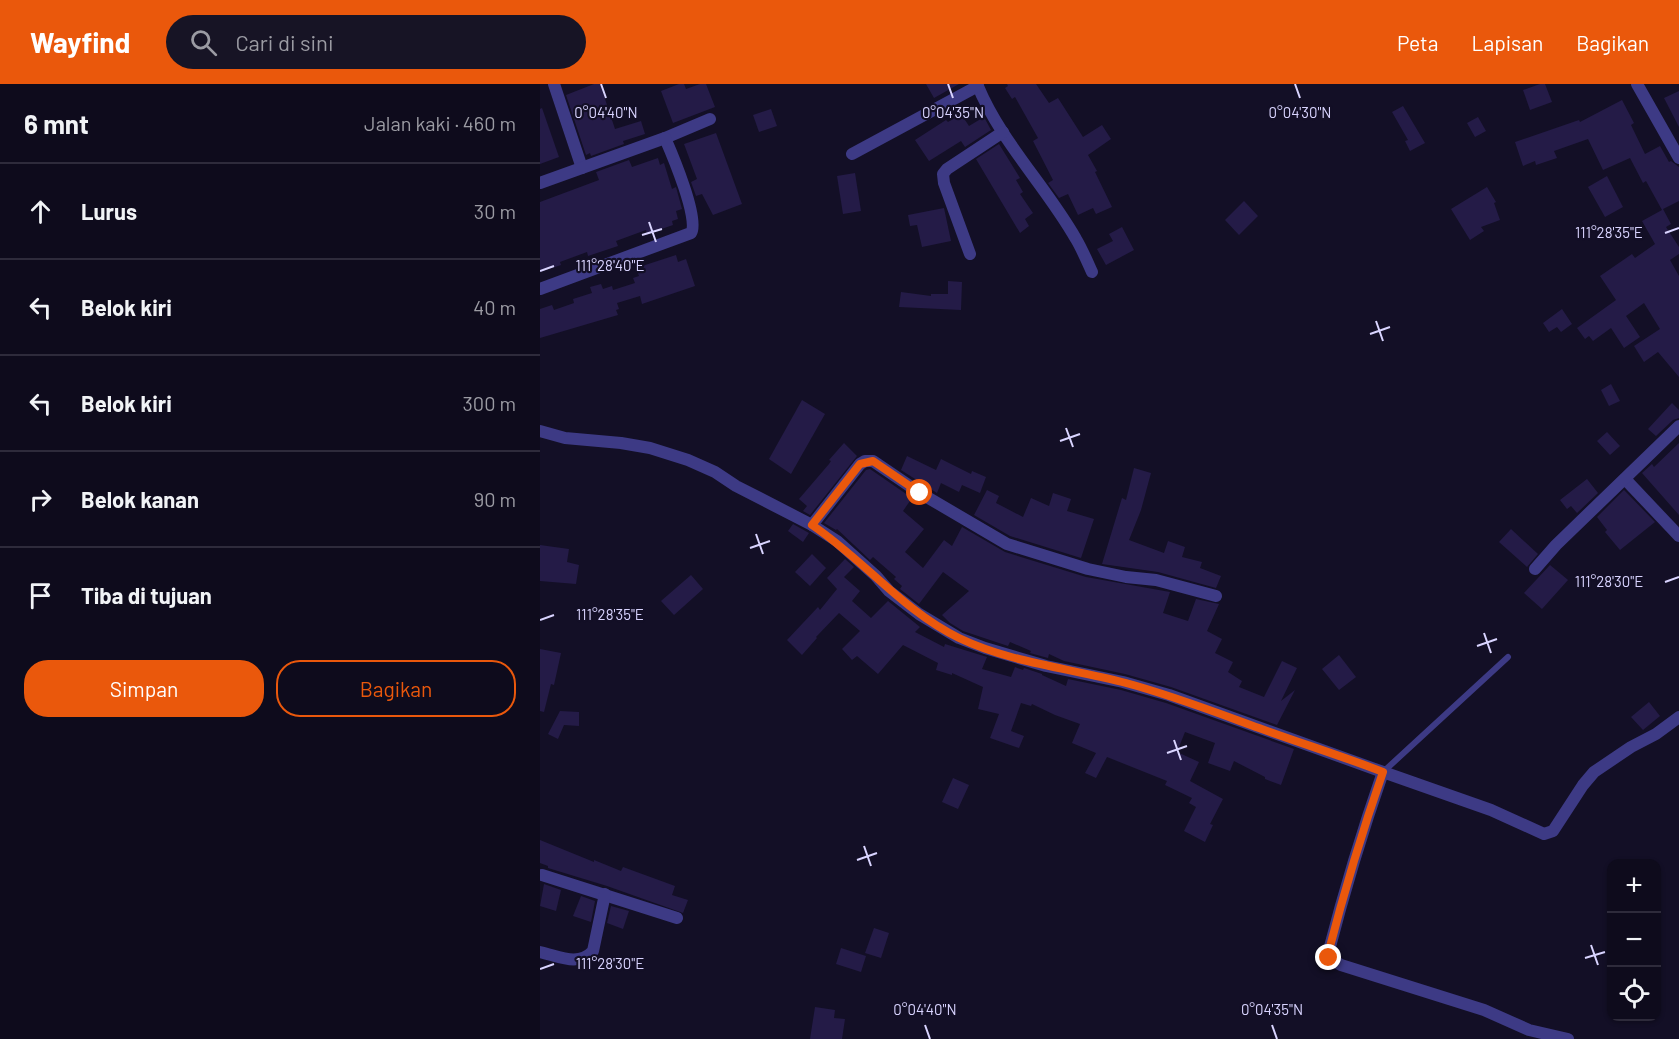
<!DOCTYPE html>
<html lang="id">
<head>
<meta charset="utf-8">
<style>
	body { margin:0; font-family:Barlow,sans-serif; background:#171425; color:#f1f3f6 }
	.controls { position:absolute; right:18px; bottom:18px; display:grid; overflow:hidden; border-radius:12px; box-shadow:0 2px 4px #0004 }
	.controls button { width:54px; height:54px; display:grid; place-items:center; padding:0; border:0; border-bottom:2px solid #2e2b3b; background:#0e0b1c; color:#f1f3f6; font:30px sans-serif }
	.stop { position:absolute; width:18px; height:18px; margin:-14px; border:4px solid #ea580c; border-radius:50%; background:#fff }
	.stop.end { background:#ea580c; border-color:#fff; box-shadow:0 2px 6px #0008 }
	.list { margin:0; padding:0; list-style:none }
	h2 { display:flex; justify-content:space-between; align-items:center; height:78px; margin:0; padding:0 24px; font-size:26px }
	h2 small { font-size:20px; font-weight:400; color:#9b9ba3 }
	.list li { display:grid; grid-template-columns:39px 1fr auto; gap:18px; align-items:center; box-sizing:border-box; height:96px; padding:0 24px; border-top:2px solid #2e2b3b }
	.list b { display:block; font-size:22px; white-space:nowrap }
	.list em { font-size:20px; font-style:normal; color:#9b9ba3 }
	.actions { display:flex; gap:12px; padding:18px 24px }
	.actions a { flex:1; padding:14px 0; border:2px solid #ea580c; border-radius:24px; text-align:center; font-size:21px; color:#ea580c }
	.actions .main { background:#ea580c; color:#fff }
	.icon { flex:none; width:33px; height:33px; fill:none; stroke:currentColor; stroke-width:2; stroke-linecap:round; stroke-linejoin:round }
	.map { position:relative; flex:none; width:1139px; height:955px; overflow:hidden }
	header { display:flex; align-items:center; gap:36px; box-sizing:border-box; height:84px; padding:0 30px; background:#ea580c; color:#fff }
	header strong { font-size:28px }
	nav { display:flex; gap:33px; margin-inline-start:auto; font-size:21px }
	.search { width:420px; height:54px; background:#171425; display:flex; align-items:center; gap:15px; box-sizing:border-box; padding:0 21px; border-radius:33px; color:#9b9ba3; font-size:22px }
	main { display:flex }
	aside { flex:1; background:#0e0b1c }
	.map>svg:first-child { display:block }
	.building { fill:#241b47 }
	.lines { fill:none; stroke-linecap:round; stroke-linejoin:round }
	.service { stroke:#3d3a85; stroke-width:6 }
	.minor { stroke:#3d3a85; stroke-width:12 }
	.route { stroke:#ea580c; stroke-width:8 }
	.ticks { fill:none; stroke:#d9d4ff; stroke-width:2 }
	.ticks-label { font-size:15px; text-anchor:middle; fill:#d9d4ff; stroke:#130f26; stroke-width:4.5; stroke-linejoin:round; paint-order:stroke }
</style>
</head>
<body>
<header>
<strong>Wayfind</strong>
<div class="search"><svg class="icon" aria-label="search" viewBox="0 0 24 24"><circle cx="10" cy="10" r="6"/><path d="M15 15l6 6"/></svg>Cari di sini</div>
<nav><a>Peta</a><a>Lapisan</a><a>Bagikan</a></nav>
</header>
<main>
<aside>
<h2>6 mnt<small>Jalan kaki · 460 m</small></h2>
<ul class="list">
<li><svg class="icon" aria-label="ahead" viewBox="0 0 24 24"><path d="M12 20V5M6 11l6-6 6 6"/></svg><div><b>Lurus</b></div><em>30 m</em></li>
<li><svg class="icon" aria-label="left" viewBox="0 0 24 24"><path d="M17 20v-9H6M10 6l-5 5 5 5"/></svg><div><b>Belok kiri</b></div><em>40 m</em></li>
<li><svg class="icon" aria-label="left" viewBox="0 0 24 24"><path d="M17 20v-9H6M10 6l-5 5 5 5"/></svg><div><b>Belok kiri</b></div><em>300 m</em></li>
<li><svg class="icon" aria-label="right" viewBox="0 0 24 24"><path d="M7 20v-9h11M14 6l5 5-5 5"/></svg><div><b>Belok kanan</b></div><em>90 m</em></li>
<li><svg class="icon" aria-label="arrive" viewBox="0 0 24 24"><path d="M6 21V4h12l-3 4 3 4H6"/></svg><div><b>Tiba di tujuan</b></div></li>
</ul>
<div class="actions"><a class="main">Simpan</a><a>Bagikan</a></div>
</aside>
<div class="map">
<svg width="1139" height="955" viewBox="0 0 1139 955">
	<rect width="100%" height="100%" fill="#130f26"/>
	<!-- building -->
	<g class="building">
		<path d="M54,0H60L75,45L101,37L105,50L83,57L84,60L51,72L50,69L46,71L26,11Z"/>
		<path d="M139,0H144L146,5L160,0H166L175,23L133,39L121,7Z"/>
		<path d="M386,0H419L394,14Z"/>
		<path d="M467,0H496L509,19L518,14L543,53L562,41L571,55L548,71L557,87L555,88L572,123L556,130L553,124L538,131L528,110L519,114L508,99L513,96L493,57L498,54L475,13L472,15L465,4L468,2Z"/>
		<path d="M1000,0H1005L1012,18L990,26L983,6Z"/>
		<path d="M1139,7V43L1124,14Z"/>
		<path d="M1082,16L1094,39L1091,41L1105,70L1120,62L1129,78L1131,77L1139,83V117L1123,125L1131,140L1126,143L1139,163V170L1130,176L1139,192V293L1118,268L1104,278L1094,262L1120,245L1104,219L1086,232L1100,253L1084,264L1071,244L1053,257L1049,252L1045,255L1037,244L1076,216L1060,192L1092,170L1095,174L1115,160L1102,137L1122,126L1106,97L1103,99L1090,74L1063,86L1048,55L1014,67L1017,74L996,81L995,77L983,82L975,58L1039,36L1040,38Z"/>
		<path d="M863,22L885,59L870,67L865,57L868,56L852,28Z"/>
		<path d="M2,24L19,73L0,80V25Z"/>
		<path d="M231,25L237,42L219,48L213,31Z"/>
		<path d="M421,30L429,42L444,33L451,46L425,63L421,57L389,77L375,56L406,36L408,38Z"/>
		<path d="M938,33L946,47L935,53L927,39Z"/>
		<path d="M176,49L202,120L173,131L162,110L156,112L151,98L157,95L144,60Z"/>
		<path d="M459,60L480,94L476,96L483,108L480,110L493,129L485,135L489,142L480,149L436,75Z"/>
		<path d="M118,74L120,81L124,79L132,105L136,103L142,125L136,127L138,135L132,137L133,141L107,150L106,146L76,157L78,162L48,172L47,168L20,178L21,181L0,188V118L59,96L56,88L89,76L92,83Z"/>
		<path d="M315,89L321,127L303,130L297,92Z"/>
		<path d="M1067,92L1083,123L1065,133L1048,103Z"/>
		<path d="M947,103L956,118L954,119L960,136L941,143L944,147L930,156L911,125Z"/>
		<path d="M704,117L718,132L699,151L685,136Z"/>
		<path d="M404,124L411,157L382,163L377,141L370,142L368,131Z"/>
		<path d="M582,143L594,166L566,181L557,165L573,157L569,150Z"/>
		<path d="M136,171L138,178L146,175L155,202L102,220L100,212L77,219L79,225L76,226L78,231L0,254V225L12,221L14,226L34,219L33,215L52,209L50,203L61,200L63,205L72,202L73,206L95,199L93,194L99,192L96,184Z"/>
		<path d="M408,197L422,198L421,226L359,223L361,208L391,212V210H408Z"/>
		<path d="M1022,225L1032,240L1021,248L1017,243L1009,248L1003,239Z"/>
		<path d="M1071,300L1080,317L1069,322L1061,306Z"/>
		<path d="M262,316L285,330L251,390L229,375Z"/>
		<path d="M1132,319L1139,326V334L1133,336L1116,352L1108,345Z"/>
		<path d="M1067,348L1080,362L1070,371L1057,357Z"/>
		<path d="M304,359L317,372L270,431L263,427L267,422L259,415L289,380L291,377L289,376Z"/>
		<path d="M1139,359V431L1102,389L1112,380L1114,383Z"/>
		<path d="M367,372L396,386L401,375L431,390L432,387L446,393L440,409L422,401L419,408L401,399L397,409L361,386Z"/>
		<path d="M594,384L611,389L601,426L589,456L624,469L628,457L645,463L642,473L662,478L660,484L681,492L676,504L618,488L562,480L582,414L586,416Z"/>
		<path d="M330,385L372,414L363,427L384,445L365,468L383,484L404,456L412,462L422,443L465,468L546,493L630,508L623,529L648,537L656,515L679,520L667,547L682,555L675,569L693,578L688,588L702,597L699,603L724,613L742,577L757,584L741,617L755,606L737,641L631,603L585,590L524,577L509,570L508,574L490,569L491,567L470,558L468,562L423,547L410,539L402,531L429,507L403,488L379,520L360,505L362,502L354,495L356,493L333,473L330,476L297,445L296,446L284,439L326,386Z"/>
		<path d="M1047,395L1058,409L1037,429L1031,422L1027,425L1020,416Z"/>
		<path d="M447,406L459,412L456,419L483,433L491,414L509,422L513,409L531,415L527,427L554,435L541,474L470,452L434,431Z"/>
		<path d="M1084,406L1115,438L1080,466L1065,448L1067,446L1057,433Z"/>
		<path d="M253,440L269,449L263,458L248,447Z"/>
		<path d="M971,445L998,470L987,483L959,458Z"/>
		<path d="M0,461L29,465L27,478L39,481L36,500L0,497Z"/>
		<path d="M272,470L286,484L270,502L255,488Z"/>
		<path d="M305,475L314,483L304,493L320,507L312,517L331,534L348,517L380,543L375,548L404,563L405,560L447,573L442,585L471,593L475,583L483,586L484,584L502,590V591L526,602L528,595L581,606L626,619L754,665L741,701L725,695V693L694,677L690,687L668,679L675,659L645,648L637,668L659,678L650,697L683,715L670,740L673,741L665,758L644,747L656,723L649,719L652,714L625,701L627,697L567,673L556,694L545,689L556,669L532,659L540,640L515,631L492,620L491,622L481,619L471,647L484,652L479,664L450,654L459,630L438,625L443,603L412,589V591L396,586L398,579L363,561L338,590L317,572L312,576L302,565L320,547L299,529L276,553L277,554L262,571L247,556L278,523L280,526L297,505L287,494Z"/>
		<path d="M1010,481L1028,496L1002,525L984,509Z"/>
		<path d="M151,491L163,505L134,531L121,517Z"/>
		<path d="M0,565L21,569L14,601L11,600L4,628L0,627Z"/>
		<path d="M799,571L816,593L799,606L782,585Z"/>
		<path d="M1109,618L1120,632L1103,646L1091,633Z"/>
		<path d="M20,627L39,628V642L24,641L18,655L8,650Z"/>
		<path d="M413,694L429,701L418,725L402,718Z"/>
		<path d="M0,756L54,778V776L81,787L83,783L135,802L132,811L148,816L143,829L67,802L8,784V782L0,779Z"/>
		<path d="M4,800L21,806L16,827L0,822Z"/>
		<path d="M41,812L55,817L51,838L33,832Z"/>
		<path d="M71,822L89,827L83,845L67,839Z"/>
		<path d="M334,844L349,849L341,874L325,869Z"/>
		<path d="M301,864L326,872L321,888L296,880Z"/>
		<path d="M275,923L295,926L294,934L305,935L302,955H270Z"/>
	</g>
	<g class="lines">
		<!-- service -->
		<path class="service" d="M843,688L968,573"/>
		<!-- minor -->
		<g class="minor">
			<path d="M14,0L42,84"/>
			<path d="M437,0C460,57 506,102 536,155C542,165 547,177 552,188"/>
			<path d="M1097,0L1139,74"/>
			<path d="M312,70L438,2"/>
			<path d="M0,99L125,54L170,35"/>
			<path d="M430,170L404,99L403,90L407,85L463,48"/>
			<path d="M0,205L151,149C160,136 132,70 125,54"/>
			<path d="M0,347L25,354L81,359L110,364L148,376L175,388L196,402L272,441L297,457L336,492L349,507L379,530L419,554L445,564L506,582L583,598L629,611L843,688C822,748 804,808 788,870L789,874L801,881L944,926L989,946L1028,955"/>
			<path d="M1085,395L1139,452"/>
			<path d="M272,441L320,380L325,377H333L380,409L467,460L548,485L586,493L616,496L676,512"/>
			<path d="M995,485L1016,461L1139,342"/>
			<path d="M843,688L951,726L1004,750L1013,747L1043,701L1054,688L1091,663L1116,650L1139,633"/>
			<path d="M2,791L137,834"/>
			<path d="M0,868C19,872 38,883 53,867L65,810"/>
		</g>
	</g>
	<g class="lines">
		<!-- route -->
		<path class="route" d="M380,409L333,377L320,380L272,441C324,476 362,526 419,554C471,579 530,584 586,599C631,611 675,628 719,644C760,659 802,672 843,688C822,748 804,808 788,870L789,874"/>
	</g>
	<!-- ticks -->
	<path class="ticks" d="M61,0L66,14M408,0L413,14M755,0L760,14M109,138L116,158M1125,149L1139,144M102,151L122,145M0,187L14,182M836,237L843,257M830,250L850,243M526,344L533,363M520,357L540,350M216,450L223,470M210,464L230,457M1125,498L1139,493M0,536L14,531M944,549L951,569M937,562L957,555M634,656L641,676M627,669L647,662M324,762L331,782M317,776L337,769M1051,861L1058,881M1045,874L1065,868M0,885L14,880M385,941L390,955M732,941L737,955"/>
	<g class="ticks-label">
		<text x="66" y="34">0°04'40"N</text>
		<text x="413" y="34">0°04'35"N</text>
		<text x="760" y="34">0°04'30"N</text>
		<text x="1069" y="154">111°28'35"E</text>
		<text x="70" y="187">111°28'40"E</text>
		<text x="1069" y="503">111°28'30"E</text>
		<text x="70" y="536">111°28'35"E</text>
		<text x="70" y="885">111°28'30"E</text>
		<text x="385" y="931">0°04'40"N</text>
		<text x="732" y="931">0°04'35"N</text>
	</g>
</svg>
<div class="controls">
<button>+</button>
<button>−</button>
<button><svg class="icon" aria-label="locate" viewBox="0 0 24 24"><circle cx="12" cy="12" r="6"/><path d="M12 2v4M12 18v4M2 12h4M18 12h4"/></svg></button>
</div>
<div class="stop" style="left:380px;top:409px"></div>
<div class="stop end" style="left:789px;top:874px"></div>
</div>
</main>
</body>
</html>
